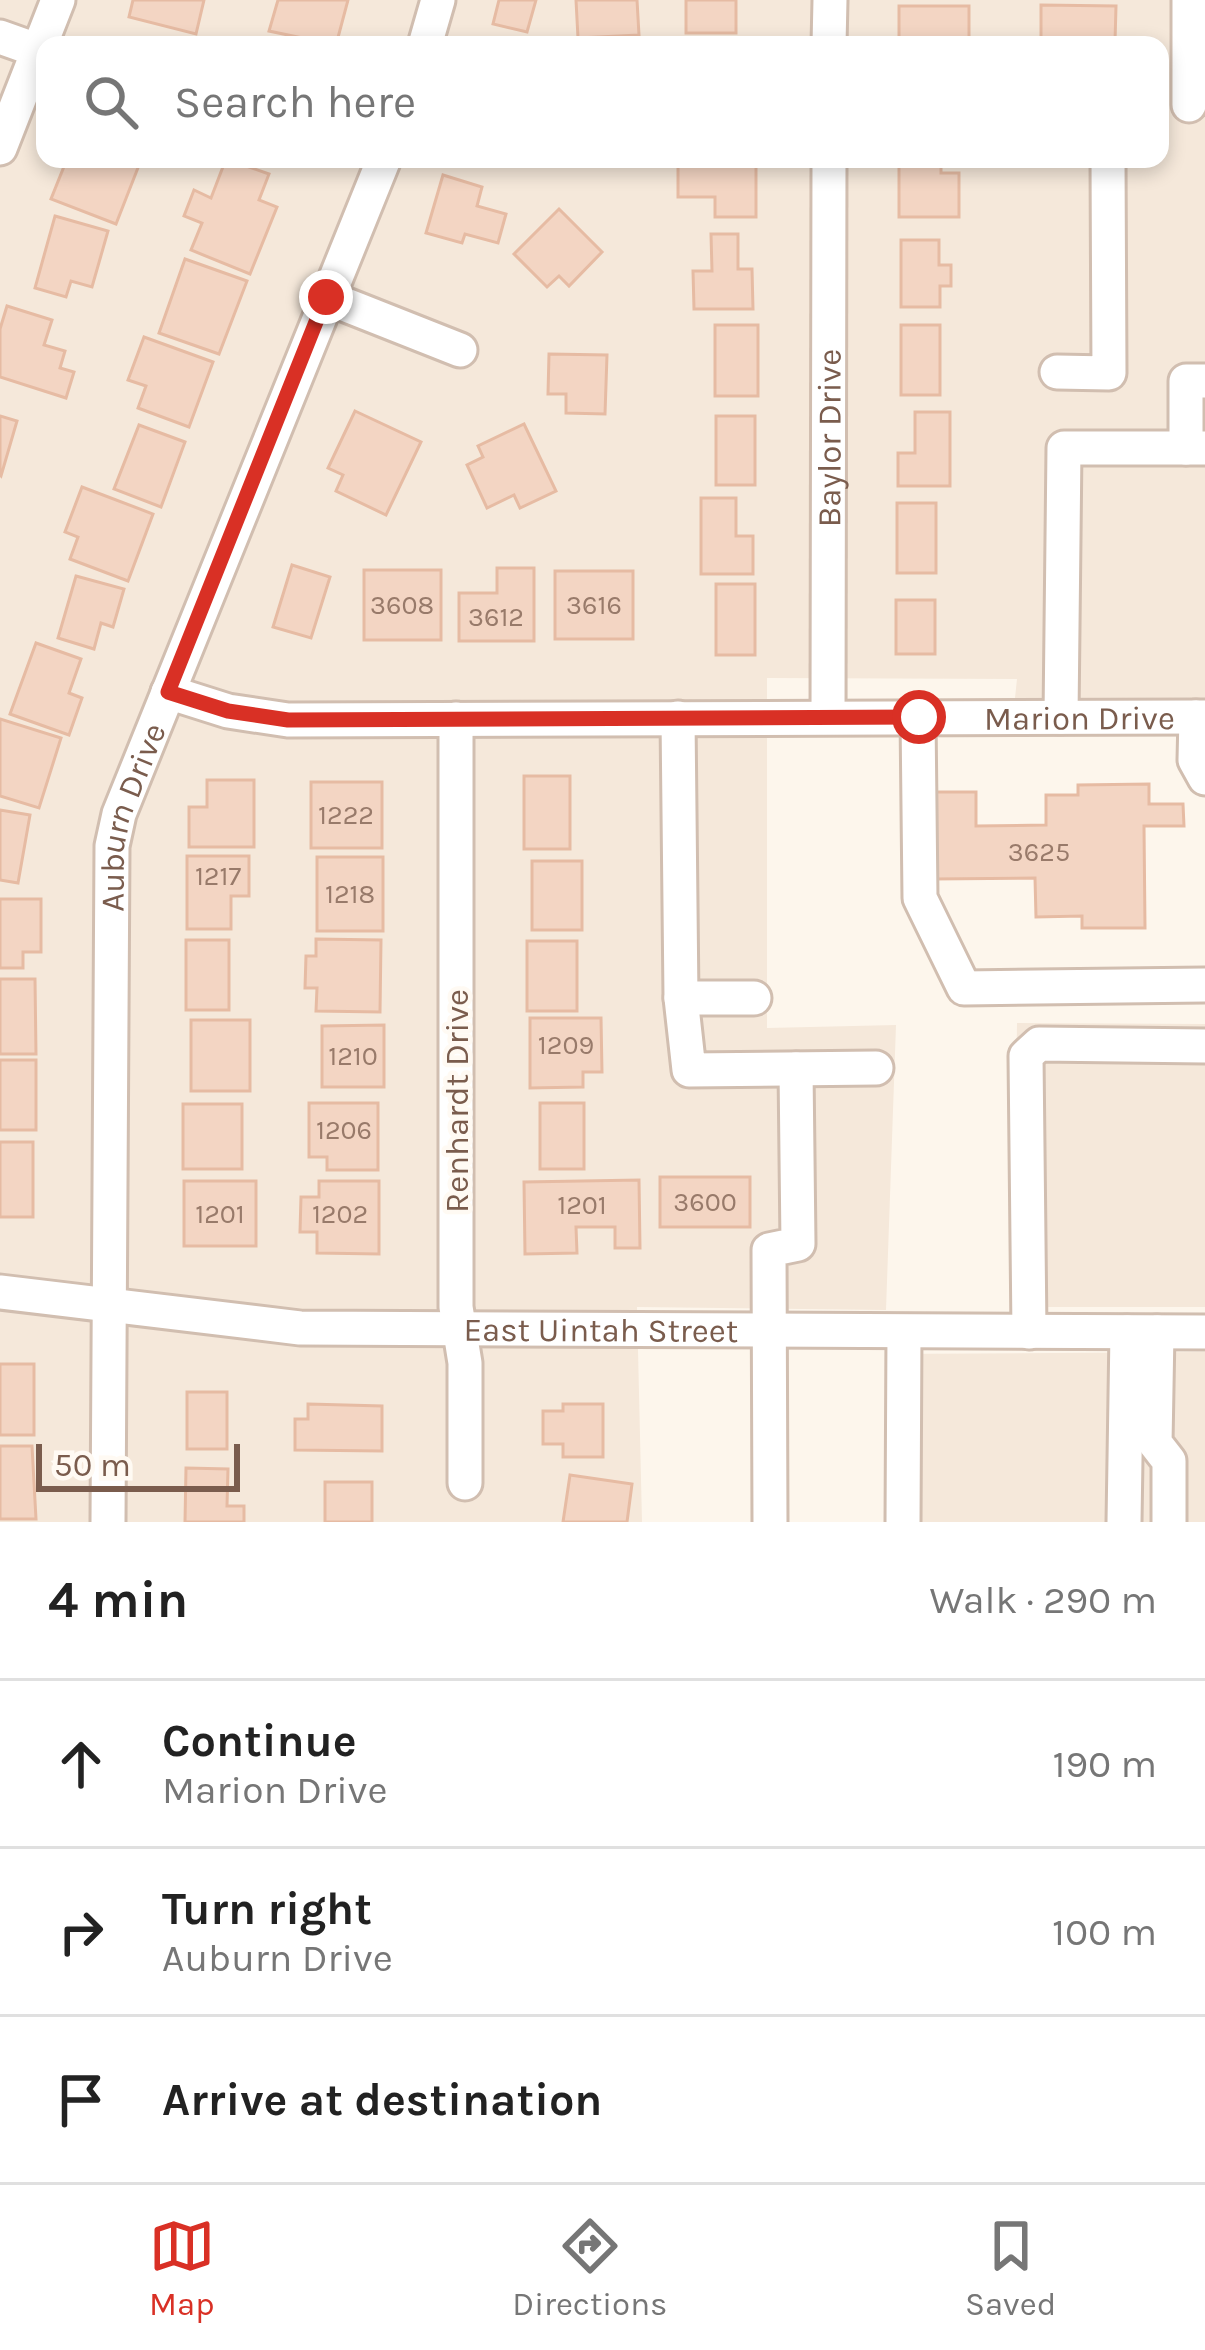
<!DOCTYPE html>
<html lang="en">
<head>
<meta charset="utf-8">
<style>
	body { margin:0; font-family:Karla,sans-serif; background:#f2f2f2; color:#222 }
	.scale { position:absolute; left:36px; bottom:30px; width:204px; box-sizing:border-box; padding-left:12px; border:6px solid #7a5c4d; border-top:0; font-size:33px; line-height:42px; white-space:nowrap; color:#7a5c4d; -webkit-text-stroke:9px #fffaf3; paint-order:stroke }
	.stop { position:absolute; width:36px; height:36px; margin:-27px; border:9px solid #d93025; border-radius:50%; background:#fff }
	.stop.end { background:#d93025; border-color:#fff; box-shadow:0 3px 12px #0008 }
	.list { margin:0; padding:0; list-style:none }
	h2 { display:flex; justify-content:space-between; align-items:center; height:156px; margin:0; padding:0 48px; font-size:51px }
	h2 small { font-size:39px; font-weight:400; color:#767676 }
	.list li { display:grid; grid-template-columns:78px 1fr auto; gap:36px; align-items:center; box-sizing:border-box; height:168px; padding:0 48px; border-top:3px solid #e0e0e0 }
	.list b { display:block; font-size:45px; white-space:nowrap }
	.list p { margin:0; font-size:39px; white-space:nowrap; color:#767676 }
	.list em { font-size:39px; font-style:normal; color:#767676 }
	.icon { flex:none; width:66px; height:66px; fill:none; stroke:currentColor; stroke-width:2; stroke-linecap:round; stroke-linejoin:round }
	.map { position:relative; flex:none; width:1205px; height:1522px; overflow:hidden }
	.search { position:absolute; background:#fff; box-shadow:0 6px 18px #0003; left:36px; right:36px; top:36px; height:132px; display:flex; align-items:center; gap:30px; box-sizing:border-box; padding:0 42px; border-radius:24px; color:#767676; font-size:45px }
	.sheet { height:660px; background:#fff }
	nav { display:flex; justify-content:space-around; align-items:center; box-sizing:border-box; height:168px; border-top:3px solid #e0e0e0; background:#fff; font-size:33px; color:#767676 }
	nav a { display:grid; justify-items:center; gap:6px }
	nav .on { color:#d93025 }
	.map>svg:first-child { display:block }
	.residential { fill:#f5e8da; fill-rule:evenodd }
	.building { fill:#f3d5c3; stroke:#e6bba3; stroke-width:3 }
	.lines { fill:none; stroke-linecap:round; stroke-linejoin:round }
	.minor-casing { stroke:#d1beb0; stroke-width:39 }
	.minor { stroke:#fff; stroke-width:33 }
	.route { stroke:#d93025; stroke-width:15 }
	.labels { text-anchor:middle; stroke-width:9; stroke-linejoin:round; paint-order:stroke }
	.number-label { font-size:27px; fill:#987a6a }
	.street-label { font-size:33px; fill:#7a5c4d; stroke:#fffaf3 }
</style>
</head>
<body>
<div class="map">
<svg width="1205" height="1522" viewBox="0 0 1205 1522">
	<rect width="100%" height="100%" fill="#fdf6ec"/>
	<!-- residential -->
	<g class="residential">
		<path d="M0,0H1205V700L1015,698L1017,679L767,678V1028L896,1025L886,1310L637,1307L642,1522H0ZM45,45H1160V159H45Z"/>
		<path d="M1017,1023L1205,1024V1307H1013Z"/>
		<path d="M1205,1352V1522H888L885,1354Z"/>
	</g>
	<!-- building -->
	<g class="building">
		<path d="M133,0H204L196,34L129,17Z"/>
		<path d="M278,0H348L336,45L269,31Z"/>
		<path d="M499,0H536L527,32L493,24Z"/>
		<path d="M576,0H637L639,35L578,38Z"/>
		<rect x="686" y="0" width="50" height="33"/>
		<path d="M1041,5L1116,6L1115,42L1041,41Z"/>
		<rect x="899" y="6" width="70" height="36"/>
		<path d="M67,159L141,160L116,224L51,199Z"/>
		<path d="M226,159L269,174L259,200L277,207L250,274L191,250L202,223L184,216L194,190L211,198Z"/>
		<path d="M678,162H756V217H715V197H678Z"/>
		<path d="M899,162H941V173H959V217H899Z"/>
		<path d="M443,175L482,187L477,206L506,214L498,243L465,234L462,243L426,233Z"/>
		<path d="M559,209L602,252L569,286L559,276L547,287L514,254Z"/>
		<path d="M55,216L108,231L92,287L71,281L66,297L35,288Z"/>
		<path d="M711,234H738V269H752L753,309H694L693,271H712Z"/>
		<path d="M901,240H939V265H951V286H940V307H901Z"/>
		<path d="M185,259L247,281L219,354L159,333Z"/>
		<path d="M7,306L52,320L44,345L65,351L60,368L74,372L66,398L0,377V329Z"/>
		<rect x="715" y="325" width="43" height="71"/>
		<rect x="901" y="325" width="39" height="70"/>
		<path d="M144,337L213,362L189,427L138,408L146,386L128,380Z"/>
		<path d="M549,354L607,355L605,414L566,413V394H548Z"/>
		<path d="M355,411L421,442L386,515L336,491L343,475L328,468Z"/>
		<path d="M915,412H950V486H898V453H915Z"/>
		<path d="M0,416L17,421L1,476L0,475Z"/>
		<rect x="716" y="416" width="39" height="69"/>
		<path d="M524,424L556,491L520,508L514,495L487,508L467,465L483,457L478,446Z"/>
		<path d="M139,425L185,442L161,507L114,489Z"/>
		<path d="M82,487L153,514L128,581L70,559L78,537L65,532Z"/>
		<path d="M701,498H736V536H753V574H701Z"/>
		<rect x="897" y="503" width="39" height="70"/>
		<path d="M292,565L330,577L311,638L273,627Z"/>
		<path d="M497,568H534V641H459V593H497Z"/>
		<rect x="364" y="570" width="77" height="70"/>
		<rect x="555" y="571" width="78" height="68"/>
		<path d="M76,576L124,589L113,627L101,623L94,649L58,638Z"/>
		<rect x="716" y="584" width="39" height="71"/>
		<rect x="896" y="600" width="39" height="54"/>
		<path d="M36,643L81,659L69,693L82,698L69,735L10,714Z"/>
		<path d="M0,719L61,738L39,808L0,796Z"/>
		<rect x="524" y="776" width="46" height="73"/>
		<path d="M207,780H254V847H189V807H207Z"/>
		<rect x="311" y="782" width="71" height="66"/>
		<path d="M1149,784V804H1183L1184,826H1144L1145,928H1082V916L1036,917L1035,878L934,879L933,792H976V826L1046,825V795H1078V785Z"/>
		<path d="M0,810L30,815L18,883L0,880Z"/>
		<path d="M187,856H249V896H231V929H187Z"/>
		<rect x="317" y="857" width="66" height="74"/>
		<rect x="532" y="861" width="50" height="69"/>
		<path d="M0,899H41V952H23V968H0Z"/>
		<path d="M316,939L381,940L380,1012L316,1011L317,988H305L306,956H316Z"/>
		<rect x="186" y="940" width="43" height="70"/>
		<rect x="527" y="941" width="50" height="70"/>
		<path d="M0,979H35L36,1054H0Z"/>
		<path d="M530,1018H601L602,1072H583V1087L530,1088Z"/>
		<rect x="191" y="1020" width="59" height="71"/>
		<path d="M384,1025V1087H322V1026Z"/>
		<rect x="0" y="1060" width="36" height="70"/>
		<path d="M309,1103H378V1170H327V1157H309Z"/>
		<rect x="540" y="1103" width="44" height="66"/>
		<rect x="183" y="1104" width="59" height="65"/>
		<rect x="0" y="1142" width="33" height="75"/>
		<rect x="660" y="1177" width="90" height="50"/>
		<path d="M639,1180L640,1248H615V1227H576L577,1253L525,1254L524,1182Z"/>
		<rect x="184" y="1181" width="72" height="65"/>
		<path d="M319,1181H379V1254L317,1253V1232H300L301,1197H319Z"/>
		<rect x="0" y="1364" width="34" height="71"/>
		<rect x="187" y="1392" width="40" height="57"/>
		<path d="M308,1404L382,1406V1451L295,1450V1419H308Z"/>
		<path d="M563,1404H603V1457H563V1444H543V1411H563Z"/>
		<path d="M0,1446H32L36,1519H0Z"/>
		<path d="M186,1468L228,1469L227,1506H244V1522H185Z"/>
		<path d="M570,1475L632,1484L627,1522H563Z"/>
		<rect x="325" y="1482" width="47" height="40"/>
	</g>
	<g class="lines">
		<defs>
			<g id="minor">
				<path d="M0,37L45,53"/>
				<path d="M425,45L438,0"/>
				<path d="M829,45L830,0"/>
				<path d="M1189,105V0"/>
				<path d="M0,148L58,0"/>
				<path d="M326,297L460,350"/>
				<path d="M1057,372L1109,373L1108,159"/>
				<path d="M1186,448V381H1205"/>
				<path id="s1" d="M168,692L228,711L288,720L1205,717"/>
				<path id="s2" d="M828,717L829,159"/>
				<path d="M918,717L920,898L964,988L1205,985"/>
				<path d="M1061,717L1064,448H1205"/>
				<path d="M1196,717L1195,760L1205,778"/>
				<path d="M678,718L681,998H754"/>
				<path d="M456,719V1307L465,1363V1483"/>
				<path d="M681,998L689,1070L876,1068"/>
				<path id="s3" d="M0,1292L300,1328L1205,1332"/>
				<path d="M1029,1332L1026,1056L1039,1044L1205,1046"/>
				<path d="M1157,1332L1155,1443L1169,1461V1522"/>
				<path id="s4" d="M108,1522L112,846L119,814L384,159"/>
				<path d="M770,1522L769,1250L798,1244L796,1069"/>
				<path d="M903,1522L904,1332"/>
				<path d="M1124,1522L1127,1332"/>
			</g>
		</defs>
		<!-- minor casing -->
		<use href="#minor" class="minor-casing"/>
		<!-- minor -->
		<use href="#minor" class="minor"/>
	</g>
	<g class="lines">
		<!-- route -->
		<path class="route" d="M326,297L168,692L228,711L288,720L919,717"/>
	</g>
	<g class="labels">
		<!-- number labels -->
		<g class="number-label">
			<text x="402" y="614">3608</text>
			<text x="594" y="614">3616</text>
			<text x="496" y="626">3612</text>
			<text x="346" y="824">1222</text>
			<text x="1039" y="861">3625</text>
			<text x="218" y="885">1217</text>
			<text x="350" y="903">1218</text>
			<text x="566" y="1054">1209</text>
			<text x="353" y="1065">1210</text>
			<text x="344" y="1139">1206</text>
			<text x="705" y="1211">3600</text>
			<text x="582" y="1214">1201</text>
			<text x="220" y="1223">1201</text>
			<text x="340" y="1223">1202</text>
		</g>
		<!-- street labels -->
		<g class="street-label">
			<text dy="12" stroke="none"><textPath href="#s2" startOffset="279">Baylor Drive</textPath></text>
			<text dy="12" stroke="none"><textPath href="#s1" startOffset="915">Marion Drive</textPath></text>
			<text dy="12" stroke="none"><textPath href="#s4" startOffset="708">Auburn Drive</textPath></text>
			<text transform="translate(456 1101) rotate(-90)" y="12">Renhardt Drive</text>
			<text dy="12" stroke="none"><textPath href="#s3" startOffset="603">East Uintah Street</textPath></text>
		</g>
	</g>
</svg>
<div class="scale">50 m</div>
<div class="stop" style="left:919px;top:717px"></div>
<div class="stop end" style="left:326px;top:297px"></div>
<div class="search"><svg class="icon" aria-label="search" viewBox="0 0 24 24"><circle cx="10" cy="10" r="6"/><path d="M15 15l6 6"/></svg>Search here</div>
</div>
<section class="sheet">
<h2>4 min<small>Walk · 290 m</small></h2>
<ul class="list">
<li><svg class="icon" aria-label="ahead" viewBox="0 0 24 24"><path d="M12 20V5M6 11l6-6 6 6"/></svg><div><b>Continue</b><p>Marion Drive</p></div><em>190 m</em></li>
<li><svg class="icon" aria-label="right" viewBox="0 0 24 24"><path d="M7 20v-9h11M14 6l5 5-5 5"/></svg><div><b>Turn right</b><p>Auburn Drive</p></div><em>100 m</em></li>
<li><svg class="icon" aria-label="arrive" viewBox="0 0 24 24"><path d="M6 21V4h12l-3 4 3 4H6"/></svg><div><b>Arrive at destination</b></div></li>
</ul>
</section>
<nav>
<a class="on"><svg class="icon" aria-label="map" viewBox="0 0 24 24"><path d="M3 6l6-2 6 2 6-2v14l-6 2-6-2-6 2zM9 4v14M15 6v14"/></svg>Map</a>
<a><svg class="icon" aria-label="directions" viewBox="0 0 24 24"><path d="M12 3l9 9-9 9-9-9zM9 14v-3h6M13 9l2 2-2 2"/></svg>Directions</a>
<a><svg class="icon" aria-label="saved" viewBox="0 0 24 24"><path d="M7 4h10v16l-5-4-5 4z"/></svg>Saved</a>
</nav>
</body>
</html>
